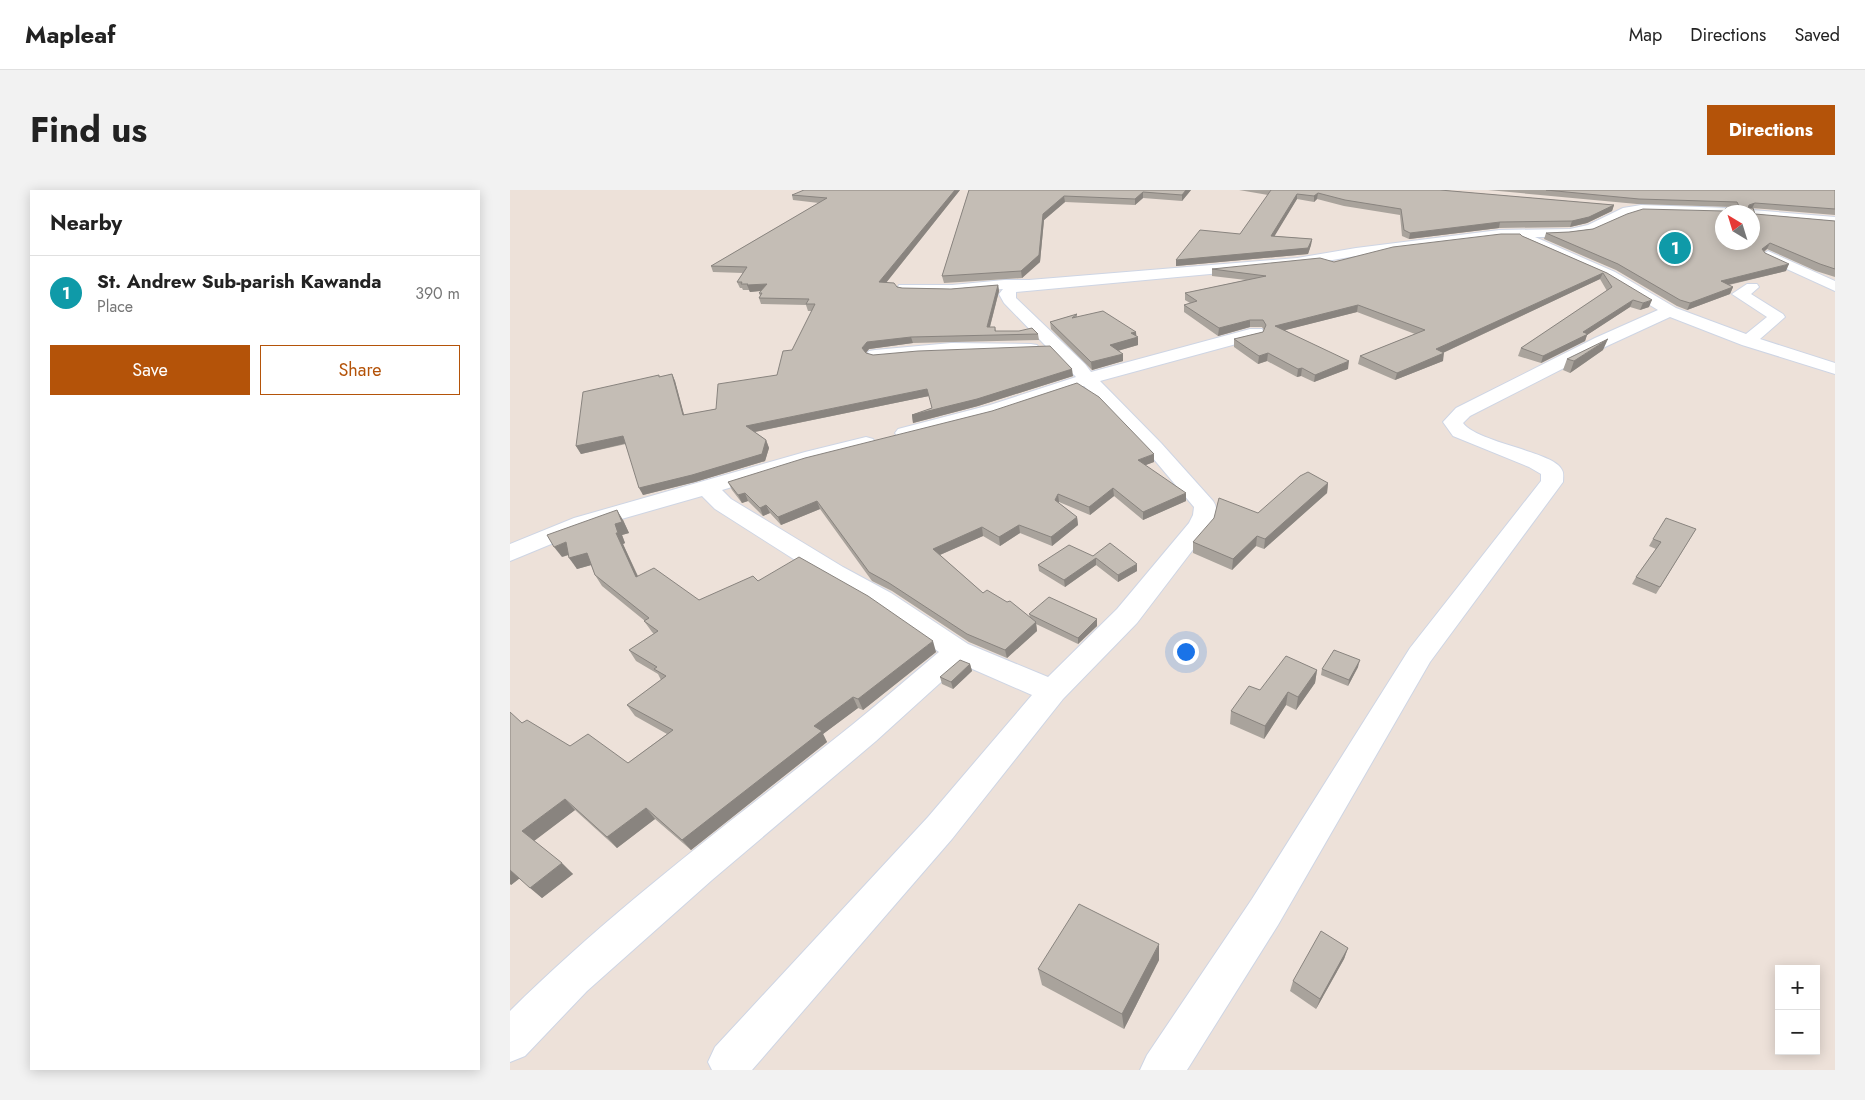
<!DOCTYPE html>
<html lang="en">
<head>
<meta charset="utf-8">
<style>
	body { margin:0; font-family:Jost,sans-serif; background:#f2f2f2; color:#222 }
	.controls { position:absolute; right:15px; bottom:15px; display:grid; overflow:hidden; border-radius:0px; box-shadow:0 2px 12px #0003 }
	.controls button { width:45px; height:45px; display:grid; place-items:center; padding:0; border:0; border-bottom:1px solid #e0e0e0; background:#fff; color:#222; font:25px sans-serif }
	.compass { position:absolute; left:1205px; top:15px; width:45px; height:45px; border-radius:50%; background:#fff; box-shadow:0 2px 12px #0003; rotate:322deg }
	.you { position:absolute; left:675px; top:461px; width:18px; height:18px; margin:-12px; border:4px solid #fff; border-radius:50%; background:#1a73e8; box-shadow:0 0 0 8px #1a73e833 }
	.badge { display:grid; place-items:center; width:32px; height:32px; border-radius:50%; background:#b45309; color:#fff; font-size:16px; font-weight:700 }
	.pin { position:absolute; translate:-50% -50%; border:2px solid #fff; box-shadow:0 1px 5px #0006 }
	.list { margin:0; padding:0; list-style:none }
	h2 { display:flex; justify-content:space-between; align-items:center; height:65px; margin:0; padding:0 20px; font-size:21px }
	h2 small { font-size:16px; font-weight:400; color:#767676 }
	.list li { display:grid; grid-template-columns:32px 1fr auto; gap:15px; align-items:center; box-sizing:border-box; height:75px; padding:0 20px; border-top:1px solid #e0e0e0 }
	.list b { display:block; font-size:19px; white-space:nowrap }
	.list p { margin:0; font-size:16px; white-space:nowrap; color:#767676 }
	.list em { font-size:16px; font-style:normal; color:#767676 }
	.actions { display:flex; gap:10px; padding:15px 20px }
	.actions a { flex:1; padding:11px 0; border:1px solid #b45309; border-radius:0px; text-align:center; font-size:18px; color:#b45309 }
	.actions .main { background:#b45309; color:#fff }
	.map { position:relative; flex:none; width:1325px; height:880px; overflow:hidden; border-radius:0px }
	header { display:flex; align-items:center; gap:30px; box-sizing:border-box; height:70px; padding:0 25px; background:#fff; border-bottom:1px solid #e0e0e0 }
	header strong { font-size:24px }
	nav { display:flex; gap:28px; margin-inline-start:auto; font-size:18px }
	.intro { display:flex; align-items:center; justify-content:space-between; box-sizing:border-box; height:120px; padding:0 30px }
	h1 { margin:0; font-size:35px }
	.button { padding:12px 22px; border-radius:0px; background:#b45309; color:#fff; font-size:18px; font-weight:700 }
	main { display:flex; gap:30px; padding:0 30px }
	aside { flex:1; background:#fff; border-radius:0px; box-shadow:0 2px 12px #0003 }
	.map>svg:first-child { display:block }
	.lines { fill:none; stroke-linecap:round; stroke-linejoin:round }
	.minor-casing { stroke:#ced5e4; stroke-width:2 }
	.minor { fill:#fff; fill-rule:evenodd }
	.wall { fill:#a9a39c }
	.shaded-wall { fill:#89847f }
	.building { fill:#c4bdb5; stroke:#89847f; fill-rule:evenodd }
</style>
</head>
<body>
<header>
<strong>Mapleaf</strong>
<nav><a>Map</a><a>Directions</a><a>Saved</a></nav>
</header>
<div class="intro"><h1>Find us</h1><a class="button">Directions</a></div>
<main>
<aside>
<h2>Nearby<small></small></h2>
<ul class="list">
<li><span class="badge" style="background:#0f9aa8">1</span><div><b>St. Andrew Sub-parish Kawanda</b><p>Place</p></div><em>390 m</em></li>
</ul>
<div class="actions"><a class="main">Save</a><a>Share</a></div>
</aside>
<div class="map">
<svg width="1325" height="880" viewBox="0 0 1325 880">
	<rect width="100%" height="100%" fill="#ede1d9"/>
	<g class="lines">
		<defs>
			<g id="minor">
				<path d="M1131,15L1220,18L1226,22H1212V25L1131,23C1115,25 1103,34 1088,40C1068,48 1046,47 1025,47L1105,82L1166,118L1236,144L1257,127L1222,104L1237,94H1247L1249,97L1241,104L1273,124L1275,127L1250,149L1325,173V184L1232,155L1160,127L1097,156L960,226L953,233C968,253 1045,262 1052,280C1054,283 1053,288 1053,292L920,472L768,735L677,880H630L637,865L742,709L900,458L1031,291V284L1019,277L943,246L933,232L946,218L1085,148L1148,120L1095,88L1011,51L1010,48H989L846,66L787,76L506,102V108L575,174L581,182L740,139H752L754,143L752,147L590,191L651,253L703,311C709,320 706,327 701,336L627,433L553,509L442,649L242,880H202L198,872L205,857L418,627L522,505L451,474L366,551L202,690L77,801L15,866L0,872V821C106,716 226,628 342,535C372,511 400,486 429,462L363,415L315,389L205,319L192,306L80,338L0,371V354L64,328L295,262L356,247L363,249L366,253L363,257L309,271L212,300L221,309L333,377L381,403L458,454L538,487L607,419L679,333L683,325L684,317L637,261L574,196L494,223L395,249L388,247L385,243L388,239L480,215L566,187L494,113L489,104L493,99L442,103L394,102L389,101L387,98L389,95H442L494,90H519L787,68L846,58L989,40L1060,39L1078,35L1113,18Z"/>
				<path d="M1242,20L1325,27V35L1242,28V22H1237Z"/>
				<path d="M1258,61L1325,91V101L1253,68L1251,65Z"/>
				<path d="M441,153L521,154L527,155L530,159L527,163L521,164C468,163 417,163 365,170L359,169L356,165L359,161L365,160Z"/>
			</g>
		</defs>
		<!-- minor casing -->
		<use href="#minor" class="minor-casing"/>
		<!-- minor -->
		<use href="#minor" class="minor"/>
	</g>
	<!-- wall -->
	<g class="wall">
		<path d="M450,0L376,93L392,98L441,99L488,95L489,101L480,137H485L486,141L528,144L529,150L403,153L359,159L356,163L363,165L563,186L468,216L403,233L402,225L422,218L419,206L245,242L256,250L259,258L255,271L185,292L133,305L116,254L71,264L66,256L150,187L162,184L165,191L174,225L206,219L267,185L282,160L302,121H298L296,115L251,114L249,108L250,106L249,103L251,101L240,102L239,100H233L232,98H230L227,92L233,83L203,82L201,76L309,13L283,10L282,5Z"/>
		<path d="M459,0H681L672,11L633,8L625,15L555,12L534,30L530,72L512,88L434,93L432,86Z"/>
		<path d="M729,0H930L1104,15L1102,21L1077,33L1060,37L989,38L899,49L892,46L890,25L834,16L807,9L804,12L787,9L764,46L802,49L801,55L798,64L666,76V70L730,44L758,5Z"/>
		<path d="M978,0H1325V25L1242,18L1245,24L1325,31V87L1306,81L1257,59L1254,62L1255,63L1276,81L1219,95L1223,97L1220,104L1177,120L1167,116L1106,80L1034,49L1036,43L1059,42L1214,21L1225,18L1224,17L1127,14Z"/>
		<path d="M1012,46L1097,83L1139,117L1130,120L1120,117L1077,145L1075,151L1031,173L1008,166L1011,158L1097,101L1090,89L933,163V171L885,190L848,174L850,166L905,144L847,122L775,140L838,179L804,192L791,186L787,187L757,171L748,174L724,157V149L753,142L754,140L752,137H740L708,146L674,122V115L680,113L675,110V103L736,90L702,86V79L824,72Z"/>
		<path d="M567,124V127L626,142L628,155L608,161L613,171L582,180L541,139L540,132Z"/>
		<path d="M1093,160L1060,183L1053,180L1057,169Z"/>
		<path d="M644,272L635,275L676,311L633,330L604,306L580,325L549,312V313L567,327L568,335L542,356L510,343L490,356L473,346L430,365L473,403L520,427L519,424L587,429V436L568,454L526,434L527,441L497,468L459,452L382,401L362,391L310,319L271,335L260,323L253,326L238,311L232,313L222,300L218,292Z"/>
		<path d="M818,293L817,303L754,359L746,356L722,380L683,363V352Z"/>
		<path d="M113,330L119,343L112,345L115,353L113,354L128,386L189,410L248,391L426,462L353,520L348,518L313,544L317,552L181,660L145,629L107,658L65,620L24,651L63,684L32,708L10,688L1,695L12,533L60,556L118,573L157,544L125,526L117,515L151,490L148,484L126,471L119,460L144,444L142,442L134,431H135L92,396L85,385L81,375L67,379L59,365L52,367Z"/>
		<path d="M1186,339L1146,404L1122,394L1126,387L1146,359L1139,356L1143,349Z"/>
		<path d="M583,366L627,381L608,392L586,375L555,397L529,381L528,375Z"/>
		<path d="M460,474L462,481L443,499L432,494L430,487Z"/>
		<path d="M848,477L838,496L811,485L812,479Z"/>
		<path d="M807,480L805,493L786,520L776,515L754,549L720,534L721,521L750,500Z"/>
		<path d="M838,758L834,769L806,819L780,801L783,791Z"/>
		<path d="M649,770L614,839L532,795L528,779Z"/>
	</g>
	<!-- shaded-wall -->
	<g class="shaded-wall">
		<path d="M445,0H450L371,99L369,92Z"/>
		<path d="M676,0H681L672,11V5Z"/>
		<path d="M633,2V8L625,15V9Z"/>
		<path d="M808,3L807,9L804,12V6Z"/>
		<path d="M787,4V9L761,52V46Z"/>
		<path d="M554,6L555,12L534,30L530,72L512,88L511,81L533,24Z"/>
		<path d="M1245,13L1242,18L1236,20L1239,15Z"/>
		<path d="M1104,15L1102,21L1077,33L1060,37L1062,31Z"/>
		<path d="M990,32L989,38L899,49L900,43Z"/>
		<path d="M802,49L801,55L798,64L666,76V70Z"/>
		<path d="M1260,53L1257,59L1249,65L1252,59Z"/>
		<path d="M1279,74L1276,81L1208,97L1211,91Z"/>
		<path d="M1093,83L1090,89L924,167L926,159Z"/>
		<path d="M257,94L260,100L240,102L237,95Z"/>
		<path d="M488,95L489,101L478,144L477,137Z"/>
		<path d="M1223,97L1220,104L1177,120L1180,113Z"/>
		<path d="M1123,110L1120,117L1077,145L1075,151L1031,173L1033,166L1073,142Z"/>
		<path d="M1142,110L1139,117L1130,120L1133,113Z"/>
		<path d="M848,115L847,122L764,143L765,136Z"/>
		<path d="M740,130V137L708,146L709,138Z"/>
		<path d="M626,142V148L628,147V155L600,163V155L621,143Z"/>
		<path d="M401,147L403,153L359,159L354,165L352,158L357,152Z"/>
		<path d="M1098,149L1093,160L1060,183L1064,171Z"/>
		<path d="M758,163L757,171L748,174L749,166Z"/>
		<path d="M934,163L933,171L885,190L887,183Z"/>
		<path d="M613,164V171L582,180L581,172Z"/>
		<path d="M839,171L838,179L804,192L805,185Z"/>
		<path d="M792,178L791,186L787,187L788,179Z"/>
		<path d="M562,179L563,186L468,216L403,233L402,225Z"/>
		<path d="M162,184L165,191L176,232L173,225Z"/>
		<path d="M417,199L419,206L239,243L236,236Z"/>
		<path d="M113,246L117,253L71,264L66,256Z"/>
		<path d="M256,250L259,258L255,271L185,292L133,305L129,298Z"/>
		<path d="M644,264V272L628,278V270Z"/>
		<path d="M818,293L817,303L754,359L755,349Z"/>
		<path d="M603,298L604,306L580,325L579,317Z"/>
		<path d="M235,303L238,311L232,313L228,305Z"/>
		<path d="M676,303V311L633,330V322Z"/>
		<path d="M548,304L549,312L546,318L545,310Z"/>
		<path d="M307,311L310,319L271,335L268,327Z"/>
		<path d="M256,315L260,323L253,326L250,318Z"/>
		<path d="M107,320L113,330L119,343L112,345L115,353L113,354L133,398L126,387L106,343L105,334Z"/>
		<path d="M567,327L568,335L542,356L541,347Z"/>
		<path d="M509,335L510,343L490,356L489,347Z"/>
		<path d="M472,337L473,346L425,367L423,359Z"/>
		<path d="M747,346L746,356L722,380L723,369Z"/>
		<path d="M56,352L63,363L52,367L44,357Z"/>
		<path d="M77,363L85,374L67,379L59,368Z"/>
		<path d="M586,368V375L555,397L554,390Z"/>
		<path d="M627,374V381L608,392V385Z"/>
		<path d="M587,429V436L568,454V448Z"/>
		<path d="M526,432L527,441L497,468L495,460Z"/>
		<path d="M423,451L426,462L353,520L348,509Z"/>
		<path d="M850,470L848,477L838,496L839,490Z"/>
		<path d="M460,474L462,481L443,499L441,492Z"/>
		<path d="M807,480L805,493L786,520L788,507Z"/>
		<path d="M778,502L776,515L754,549L755,536Z"/>
		<path d="M343,507L348,518L313,544L317,552L181,660L172,650L304,536Z"/>
		<path d="M55,609L65,620L24,651L12,641Z"/>
		<path d="M136,618L145,629L107,658L97,647Z"/>
		<path d="M52,673L63,684L32,708L20,698Z"/>
		<path d="M0,680L10,688L1,695L0,694Z"/>
		<path d="M649,754V770L614,839L612,824Z"/>
		<path d="M838,758L834,769L806,819L810,809Z"/>
	</g>
	<!-- building -->
	<g class="building">
		<path d="M294,0H445L369,92L384,93L387,97L392,98L441,99L488,95L477,137H485V141H509L522,138L528,144L401,147L357,152L352,158L356,163L363,165L408,161L540,156L562,179L467,209L402,225L422,218L417,199L236,236L256,250L252,264L182,285L129,298L113,246L66,256L73,202L149,185V187L162,184L173,225L206,219L208,194L267,185L273,161L282,160L305,114H296L299,109L249,108L252,103H249L257,94L237,95L238,94H231L232,92H227L237,77L201,76L317,8L282,5Z"/>
		<path d="M459,0H676L672,5L633,2L625,9L554,6L533,24L529,65L511,81L432,86Z"/>
		<path d="M761,0H930L1104,15L1079,27L1062,31L990,32L900,43L894,40L891,19L835,10L808,3L804,6L787,4L761,46L802,49L798,58L666,70L690,40L730,44Z"/>
		<path d="M1036,0H1325V19L1245,13L1239,15L1238,18H1243L1245,24L1325,31V79L1310,74L1260,53L1252,59L1255,63L1279,74L1211,91L1223,97L1180,113L1170,110L1108,74L1036,43L1059,42L1083,39L1117,24L1133,19L1214,21L1216,18H1230L1227,12L1129,9ZM1212,22H1242V52H1212Z"/>
		<path d="M991,44H1010L1012,46L1097,83L1142,110L1133,113L1123,110L1073,142L1078,144L1033,166L1011,158L1102,97L1093,83L926,159L934,163L887,183L850,166L915,140L848,115L765,136L839,171L805,185L792,178L788,179L758,163L749,166L724,149L753,142L756,135L753,130H740L709,138L674,115L687,111L675,103L756,86L702,79L810,68L824,72L883,57Z"/>
		<path d="M593,121L626,142L621,143L628,147L600,155L613,164L581,172L540,132L567,124L562,128Z"/>
		<path d="M1098,149L1064,171L1057,169Z"/>
		<path d="M567,193L589,207L644,264L628,270L676,303L633,322L603,298L579,317L548,304L545,310L567,327L541,347L509,335L489,347L472,337L423,359L473,403L477,400L497,412L500,411L526,432L495,460L457,444L379,393L359,382L307,311L268,327L256,315L250,318L235,303L228,305L218,292L295,268L482,221Z"/>
		<path d="M798,282L818,293L755,349L747,346L723,369L683,352L704,328L709,308L748,323L790,286Z"/>
		<path d="M107,320L112,332L105,334L108,343H106L126,387L144,378L189,410L243,386L248,391L289,367L358,406L423,451L348,509L343,507L304,536L312,541L172,650L136,618L97,647L55,609L12,641L52,673L20,698L0,680V522L12,533L17,530L60,556L78,544L118,573L163,540L117,515L156,486L144,479L147,477L119,460L148,441L134,431L139,428L85,385L77,363L59,368L56,352L44,357L37,345Z"/>
		<path d="M1156,328L1186,339L1150,397L1126,387L1151,352L1143,349Z"/>
		<path d="M600,353L627,374L608,385L586,368L554,390L528,375L559,355L583,366Z"/>
		<path d="M539,407L587,429L568,448L519,424Z"/>
		<path d="M824,460L850,470L839,490L812,479Z"/>
		<path d="M776,466L807,480L788,507L778,502L755,536L721,521L739,496L750,500Z"/>
		<path d="M450,470L460,474L441,492L430,487Z"/>
		<path d="M569,714L649,754L612,824L528,779Z"/>
		<path d="M811,741L838,758L810,809L783,791Z"/>
	</g>
</svg>
<div class="controls">
<button>+</button>
<button>−</button>
</div>
<svg class="compass" viewBox="-18 -18 36 36"><path d="M0-13l5 13h-10z" fill="#e53935"/><path d="M0 13l5-13h-10z" fill="#767676"/></svg>
<div class="you"></div>
<div class="pin badge" style="left:1165px;top:58px;background:#0f9aa8">1</div>
</div>
</main>
</body>
</html>
